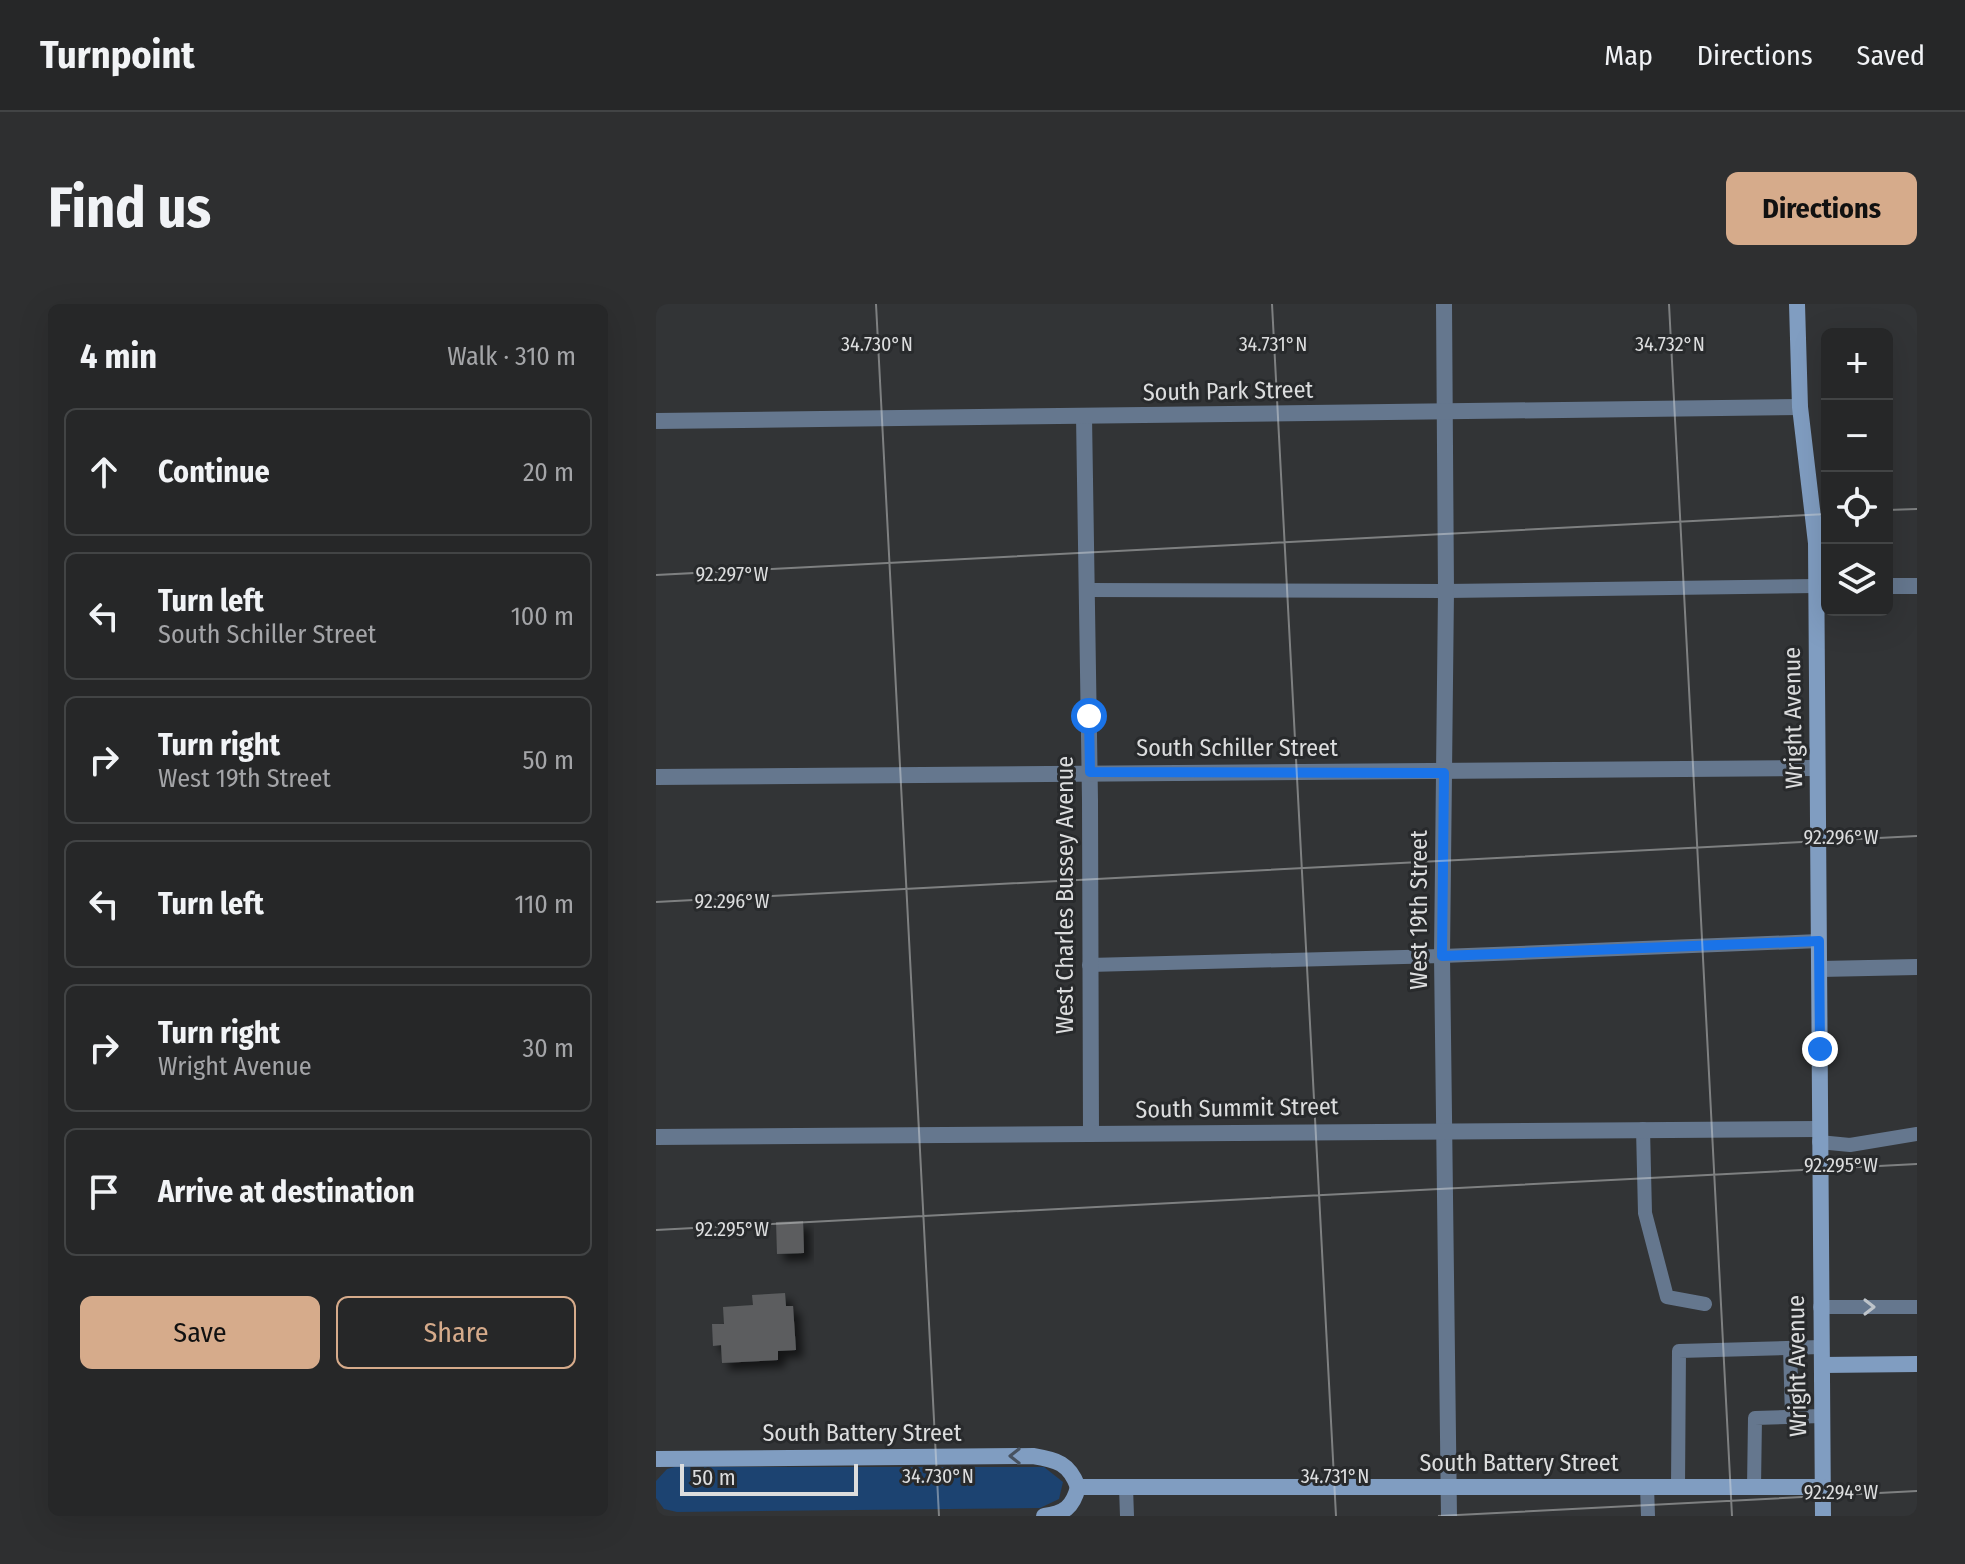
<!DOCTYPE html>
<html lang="en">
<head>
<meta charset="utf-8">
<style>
	body { margin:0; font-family:"Fira Sans Condensed",sans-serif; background:#2e2f30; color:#f1f3f6 }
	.controls { position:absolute; right:24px; top:24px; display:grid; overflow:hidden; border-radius:12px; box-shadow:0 8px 32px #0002 }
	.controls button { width:72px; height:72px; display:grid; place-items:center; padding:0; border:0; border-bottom:2px solid #424445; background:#262728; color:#f1f3f6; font:40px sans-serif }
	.scale { position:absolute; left:24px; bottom:20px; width:178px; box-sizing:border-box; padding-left:8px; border:4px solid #dcddde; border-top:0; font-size:22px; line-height:28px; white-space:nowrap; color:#dcddde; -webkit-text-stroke:6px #282a2c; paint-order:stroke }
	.stop { position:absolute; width:24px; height:24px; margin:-18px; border:6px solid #1a73e8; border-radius:50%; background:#fff }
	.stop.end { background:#1a73e8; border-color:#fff; box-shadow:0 2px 8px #0008 }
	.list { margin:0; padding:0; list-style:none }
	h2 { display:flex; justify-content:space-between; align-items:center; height:104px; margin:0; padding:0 32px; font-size:34px }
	h2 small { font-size:26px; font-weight:400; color:#a4a5a8 }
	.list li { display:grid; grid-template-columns:52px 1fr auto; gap:24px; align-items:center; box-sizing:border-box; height:128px; margin:0 16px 16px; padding:0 16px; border:2px solid #424445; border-radius:12px }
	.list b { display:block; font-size:30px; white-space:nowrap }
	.list p { margin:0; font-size:26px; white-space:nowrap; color:#a4a5a8 }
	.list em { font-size:26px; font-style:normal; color:#a4a5a8 }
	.actions { display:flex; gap:16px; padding:24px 32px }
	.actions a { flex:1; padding:18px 0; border:2px solid #d6ab8b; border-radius:12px; text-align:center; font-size:28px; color:#d6ab8b }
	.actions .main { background:#d6ab8b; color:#111 }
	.icon { flex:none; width:44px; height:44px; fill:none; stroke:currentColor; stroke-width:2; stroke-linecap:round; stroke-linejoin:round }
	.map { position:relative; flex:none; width:1261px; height:1212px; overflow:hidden; border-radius:12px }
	header { display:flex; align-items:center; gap:48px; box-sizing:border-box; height:112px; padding:0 40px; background:#262728; border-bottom:2px solid #424445 }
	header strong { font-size:38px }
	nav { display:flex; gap:44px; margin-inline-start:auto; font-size:28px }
	.intro { display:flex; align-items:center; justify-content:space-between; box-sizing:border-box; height:192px; padding:0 48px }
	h1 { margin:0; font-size:56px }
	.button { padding:20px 36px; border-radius:12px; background:#d6ab8b; color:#111; font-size:28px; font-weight:700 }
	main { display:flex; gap:48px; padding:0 48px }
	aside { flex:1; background:#262728; border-radius:12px; box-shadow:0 8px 32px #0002 }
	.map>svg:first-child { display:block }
	.green { fill:#1c4371 }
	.building { fill:#5b5d5f; filter:url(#shadow) }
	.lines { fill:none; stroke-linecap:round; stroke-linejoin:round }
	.lane { stroke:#65778e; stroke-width:14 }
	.street { stroke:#65778e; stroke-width:16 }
	.secondary { stroke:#809dc1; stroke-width:16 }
	.oneway { stroke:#bec4ca }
	.oneway2 { stroke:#475260 }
	.route { stroke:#1a73e8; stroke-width:10 }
	.ticks { fill:none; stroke:#dcddde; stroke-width:2; stroke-opacity:0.45 }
	.labels { text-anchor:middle; stroke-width:6; stroke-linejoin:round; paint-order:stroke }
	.street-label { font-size:24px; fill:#dcddde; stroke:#282a2c }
	.ticks-label { font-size:20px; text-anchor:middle; fill:#dcddde; stroke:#282a2c; stroke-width:6; stroke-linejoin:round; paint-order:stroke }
</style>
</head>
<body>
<header>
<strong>Turnpoint</strong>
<nav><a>Map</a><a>Directions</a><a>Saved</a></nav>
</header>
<div class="intro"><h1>Find us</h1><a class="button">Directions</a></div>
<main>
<aside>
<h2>4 min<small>Walk · 310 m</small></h2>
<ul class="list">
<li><svg class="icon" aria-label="ahead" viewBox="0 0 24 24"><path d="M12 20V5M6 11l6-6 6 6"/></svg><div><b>Continue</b></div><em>20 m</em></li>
<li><svg class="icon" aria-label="left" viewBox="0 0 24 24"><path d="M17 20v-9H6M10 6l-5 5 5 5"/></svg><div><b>Turn left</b><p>South Schiller Street</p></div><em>100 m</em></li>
<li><svg class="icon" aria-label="right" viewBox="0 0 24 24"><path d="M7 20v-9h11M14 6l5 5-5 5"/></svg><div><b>Turn right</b><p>West 19th Street</p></div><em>50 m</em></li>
<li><svg class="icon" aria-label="left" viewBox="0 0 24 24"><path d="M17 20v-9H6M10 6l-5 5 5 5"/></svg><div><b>Turn left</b></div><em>110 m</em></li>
<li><svg class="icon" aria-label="right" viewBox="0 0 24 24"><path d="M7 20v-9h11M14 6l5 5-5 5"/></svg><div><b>Turn right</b><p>Wright Avenue</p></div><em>30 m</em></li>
<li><svg class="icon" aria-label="arrive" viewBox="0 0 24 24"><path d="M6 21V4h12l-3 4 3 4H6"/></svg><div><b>Arrive at destination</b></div></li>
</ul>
<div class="actions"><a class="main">Save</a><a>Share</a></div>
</aside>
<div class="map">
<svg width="1261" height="1212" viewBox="0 0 1261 1212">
	<defs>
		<filter id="shadow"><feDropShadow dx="7" dy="7" stdDeviation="4" flood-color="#0009"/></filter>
	</defs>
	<rect width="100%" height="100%" fill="#323436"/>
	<!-- green -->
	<path class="green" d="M19,1163H388L407,1178L403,1195L384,1204L21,1208L8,1205L0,1194V1177L11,1165Z"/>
	<!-- building -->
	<g class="building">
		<path d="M147,917L148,949L121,950L120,918Z"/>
		<path d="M129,989L130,1002H137L140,1046L122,1047V1056L66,1059L65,1041L57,1042L56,1020H68L67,1003L97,1001L96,991Z"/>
	</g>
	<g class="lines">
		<!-- lane -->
		<g class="lane">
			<path d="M431,286L790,287L1159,282"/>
			<path d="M433,661L786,652L1163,637"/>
			<path d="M987,825L989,909L1011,993L1049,1000"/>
			<path d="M1163,838L1194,841L1261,830"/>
			<path d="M1164,1003H1261"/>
			<path d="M1134,1044L1136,1113"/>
			<path d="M991,1182L992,1212"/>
			<path d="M1022,1182L1023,1047L1165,1043"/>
			<path d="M470,1183L471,1212"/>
			<path d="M1098,1183L1099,1114L1166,1112"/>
		</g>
		<!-- street -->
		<g class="street">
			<path d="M788,0L790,287L786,652L793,1212"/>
			<path d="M428,112L434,496L435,830"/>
			<path d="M0,117L1144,103"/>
			<path d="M1231,282H1261"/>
			<path d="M0,473L1161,464"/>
			<path d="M1164,665L1261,663"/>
			<path d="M0,833L1163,825"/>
		</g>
		<!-- secondary -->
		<g class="secondary">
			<path d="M1141,0L1144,103L1160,239L1167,1212"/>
			<path d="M1166,1061L1261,1060"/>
			<path d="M0,1155L377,1152C401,1156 413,1159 422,1183"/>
			<path d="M422,1183H1166"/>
			<path d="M388,1212C408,1210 417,1203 422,1183"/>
		</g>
	</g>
	<!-- one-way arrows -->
	<defs><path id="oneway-chevron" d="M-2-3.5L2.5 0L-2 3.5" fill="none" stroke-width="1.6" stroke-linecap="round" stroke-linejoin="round" transform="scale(2)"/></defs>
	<use class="oneway" href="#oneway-chevron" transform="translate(1213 1003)"/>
	<use class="oneway2" href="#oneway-chevron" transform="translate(359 1152) rotate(180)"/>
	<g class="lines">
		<!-- route -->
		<path class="route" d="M433,412L434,468L788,469L786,652L1163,637L1164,745"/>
	</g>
	<!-- ticks -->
	<path class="ticks" d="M220,0L283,1212M616,0L680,1212M1013,0L1076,1212M1231,206L1261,205M0,271L1171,210M0,598L1261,532M0,926L1261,860M782,1212L1261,1187"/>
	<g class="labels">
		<!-- street labels -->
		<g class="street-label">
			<text transform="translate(572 87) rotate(-1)" y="8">South Park Street</text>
			<text transform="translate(1137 414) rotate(-91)" y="8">Wright Avenue</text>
			<text x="581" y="452">South Schiller Street</text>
			<text transform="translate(409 591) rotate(-90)" y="8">West Charles Bussey Avenue</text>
			<text transform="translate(763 606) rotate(-90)" y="8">West 19th Street</text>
			<text transform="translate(581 804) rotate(-1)" y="8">South Summit Street</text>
			<text transform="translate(1141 1062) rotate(-91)" y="8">Wright Avenue</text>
			<text x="206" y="1137">South Battery Street</text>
			<text x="863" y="1167">South Battery Street</text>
		</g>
	</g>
	<g class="ticks-label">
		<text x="221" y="47">34.730°N</text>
		<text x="617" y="47">34.731°N</text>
		<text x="1014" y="47">34.732°N</text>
		<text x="76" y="277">92.297°W</text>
		<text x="1185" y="540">92.296°W</text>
		<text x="76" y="604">92.296°W</text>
		<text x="1185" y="868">92.295°W</text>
		<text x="76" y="932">92.295°W</text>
		<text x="282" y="1179">34.730°N</text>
		<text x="679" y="1179">34.731°N</text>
		<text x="1185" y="1195">92.294°W</text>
	</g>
</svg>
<div class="controls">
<button>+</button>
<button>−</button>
<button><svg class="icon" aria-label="locate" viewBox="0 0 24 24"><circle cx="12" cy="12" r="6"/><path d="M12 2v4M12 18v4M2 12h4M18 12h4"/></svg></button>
<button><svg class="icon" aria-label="layers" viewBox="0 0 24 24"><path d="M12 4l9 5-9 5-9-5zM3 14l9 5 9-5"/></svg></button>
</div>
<div class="scale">50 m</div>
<div class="stop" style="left:433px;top:412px"></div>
<div class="stop end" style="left:1164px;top:745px"></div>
</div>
</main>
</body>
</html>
